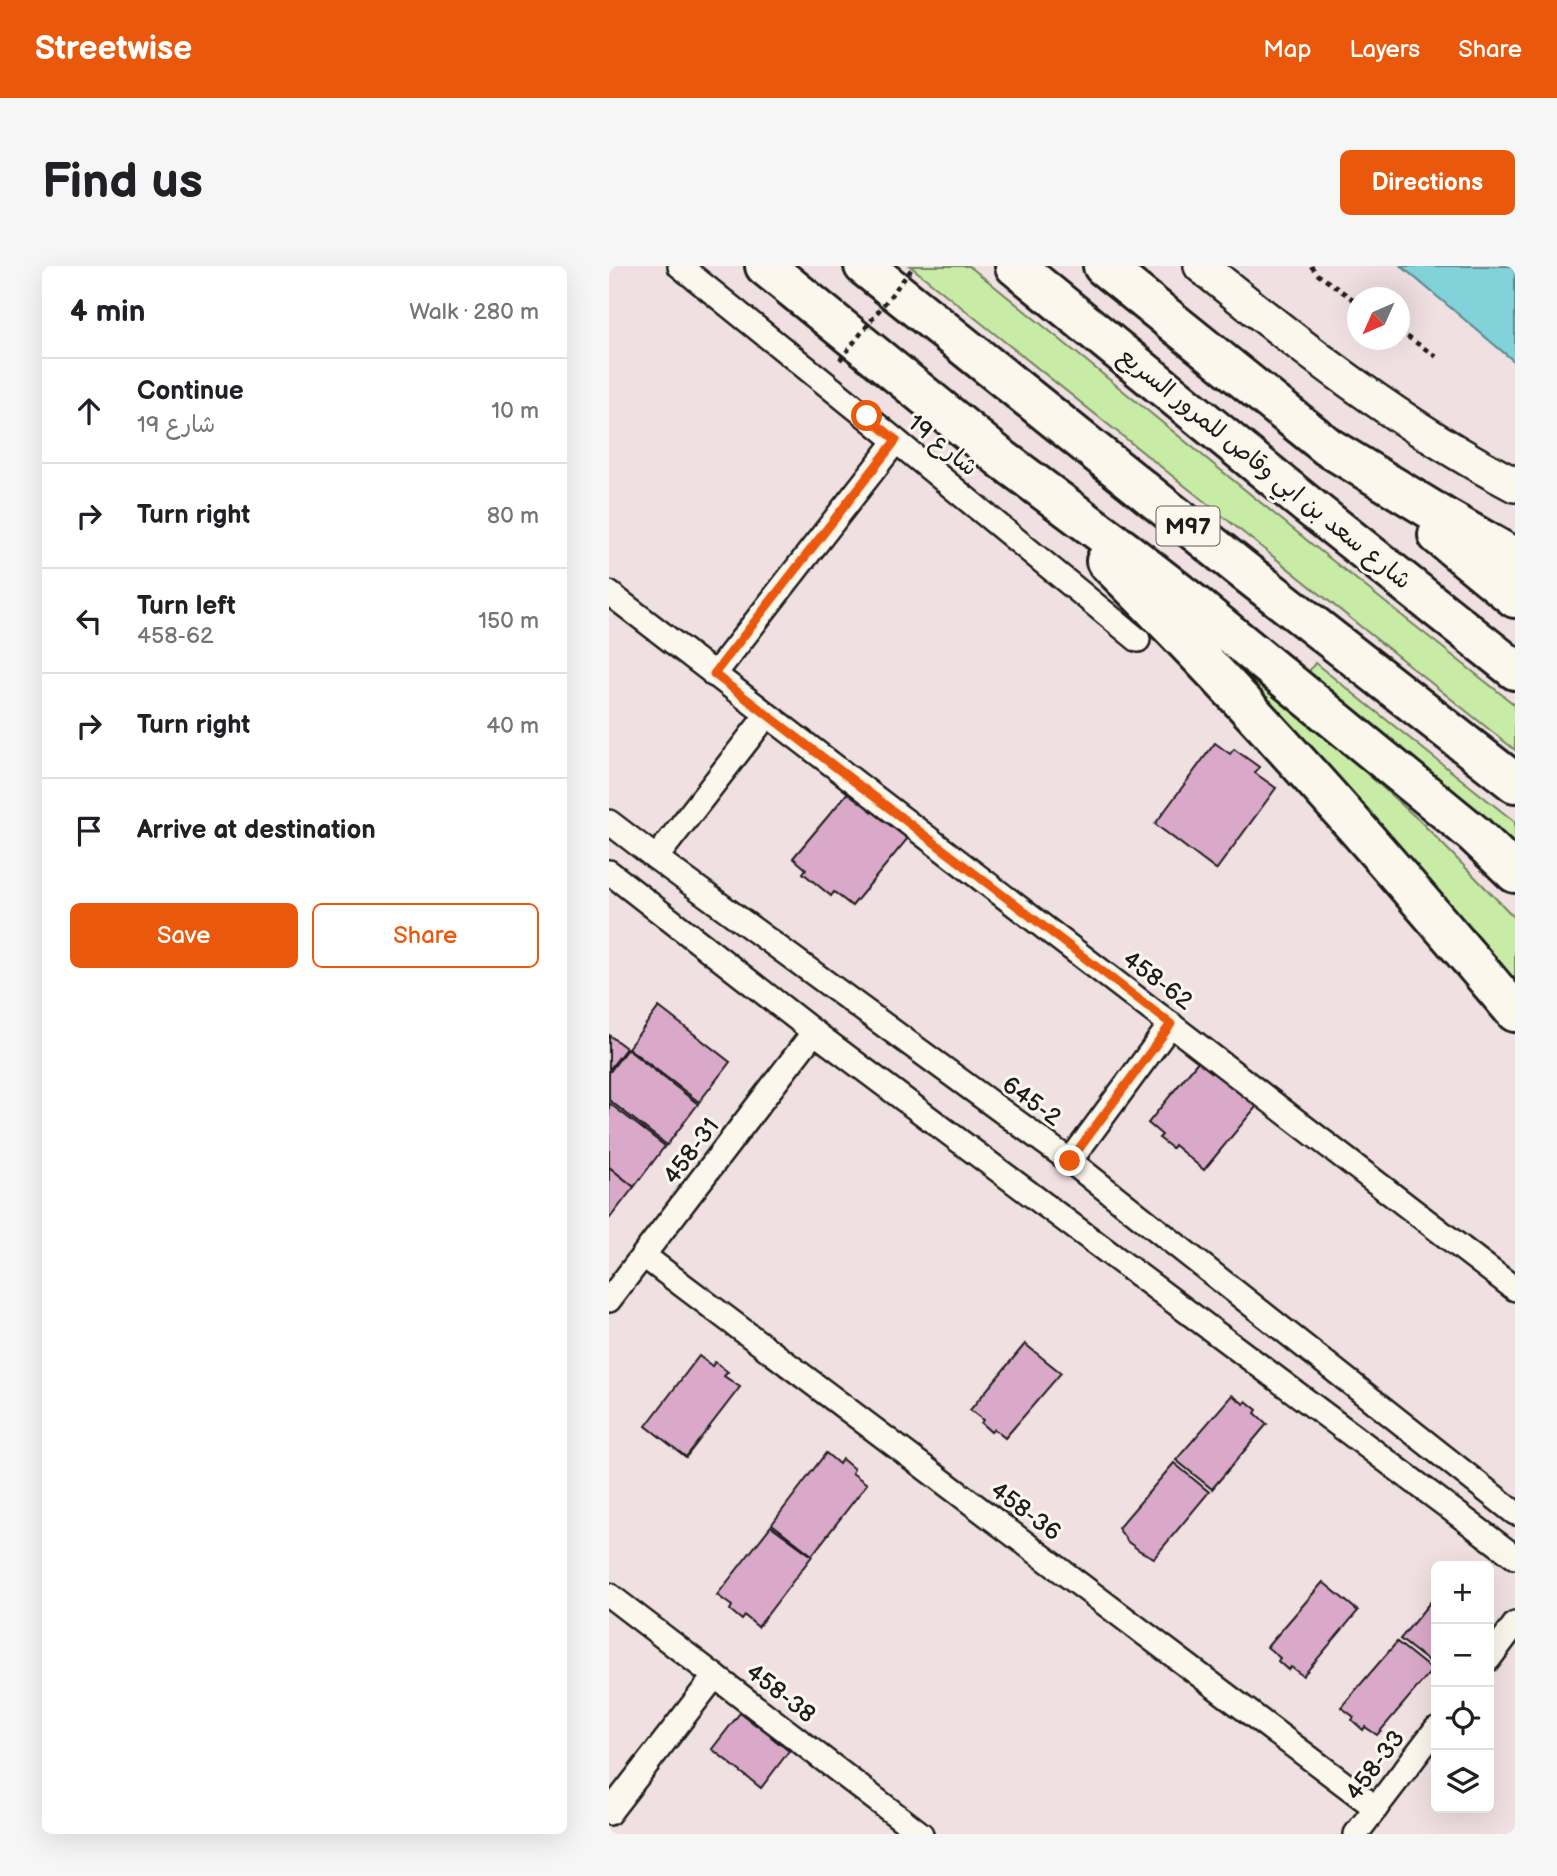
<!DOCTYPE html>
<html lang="en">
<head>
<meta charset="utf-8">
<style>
	body { margin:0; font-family:"Balsamiq Sans","Playpen Sans Arabic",sans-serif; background:#f6f6f6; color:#202124 }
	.controls { position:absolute; right:21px; bottom:21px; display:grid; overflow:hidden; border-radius:10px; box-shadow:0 7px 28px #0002 }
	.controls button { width:63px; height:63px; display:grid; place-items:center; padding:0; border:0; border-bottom:2px solid #e0e0e0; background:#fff; color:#202124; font:35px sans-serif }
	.compass { position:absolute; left:738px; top:21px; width:63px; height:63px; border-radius:50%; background:#fff; box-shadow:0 7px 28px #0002; rotate:225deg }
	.stop { position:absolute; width:21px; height:21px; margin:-16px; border:5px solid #ea580c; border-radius:50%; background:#fff }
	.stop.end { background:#ea580c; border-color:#fff; box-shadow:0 2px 7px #0008 }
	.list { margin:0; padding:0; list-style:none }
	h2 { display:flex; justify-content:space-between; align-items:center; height:91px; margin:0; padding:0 28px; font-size:30px }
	h2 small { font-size:23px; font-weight:400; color:#757577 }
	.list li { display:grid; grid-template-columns:46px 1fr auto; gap:21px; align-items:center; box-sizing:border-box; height:105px; padding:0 28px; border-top:2px solid #e0e0e0 }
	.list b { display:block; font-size:26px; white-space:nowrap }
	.list p { margin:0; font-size:23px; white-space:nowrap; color:#757577 }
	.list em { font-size:23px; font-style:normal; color:#757577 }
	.actions { display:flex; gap:14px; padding:21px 28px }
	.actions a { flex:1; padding:16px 0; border:2px solid #ea580c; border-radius:10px; text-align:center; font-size:24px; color:#ea580c }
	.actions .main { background:#ea580c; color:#fff }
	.icon { flex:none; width:38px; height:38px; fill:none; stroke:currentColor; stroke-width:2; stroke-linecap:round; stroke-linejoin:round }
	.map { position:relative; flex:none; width:906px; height:1568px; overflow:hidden; border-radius:10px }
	header { display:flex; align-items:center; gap:42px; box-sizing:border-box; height:98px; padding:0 35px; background:#ea580c; color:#fff }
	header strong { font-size:33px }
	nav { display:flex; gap:38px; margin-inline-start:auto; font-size:24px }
	.intro { display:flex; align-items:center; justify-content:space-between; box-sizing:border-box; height:168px; padding:0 42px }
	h1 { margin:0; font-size:49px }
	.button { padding:18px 32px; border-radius:10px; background:#ea580c; color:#fff; font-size:24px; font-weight:700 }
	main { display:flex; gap:42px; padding:0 42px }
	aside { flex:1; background:#fff; border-radius:10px; box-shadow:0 7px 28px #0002 }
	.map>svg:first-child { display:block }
	.green { fill:#c8eca5; stroke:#728460; stroke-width:2 }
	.water { fill:#81d2d9; stroke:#59898d; stroke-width:2 }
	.building { fill:#daa9c9; stroke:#1c1c1c; stroke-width:2 }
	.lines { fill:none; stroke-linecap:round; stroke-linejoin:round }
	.street-casing { stroke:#1c1c1c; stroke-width:28 }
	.secondary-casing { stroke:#1c1c1c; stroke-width:38 }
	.highway-casing { stroke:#1c1c1c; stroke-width:44 }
	.path { stroke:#1c1c1c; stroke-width:4.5; stroke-dasharray:5 5; stroke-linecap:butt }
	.street { stroke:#fbf7ec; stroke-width:23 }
	.secondary { stroke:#fbf7ec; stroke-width:33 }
	.highway { stroke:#fbf7ec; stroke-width:38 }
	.path-bridge { stroke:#1c1c1c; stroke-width:4.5; stroke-dasharray:5 5; stroke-linecap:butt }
	.route { stroke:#ea580c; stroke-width:9 }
	.labels { text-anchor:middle; stroke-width:6; stroke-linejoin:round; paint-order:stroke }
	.shield { fill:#fbf7ec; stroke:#5f5e5a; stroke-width:2 }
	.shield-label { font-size:23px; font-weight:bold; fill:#1c1c1c }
	.street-label { font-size:24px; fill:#1c1c1c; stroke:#fbf7ec }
</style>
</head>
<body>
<header>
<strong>Streetwise</strong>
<nav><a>Map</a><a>Layers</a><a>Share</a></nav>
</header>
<div class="intro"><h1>Find us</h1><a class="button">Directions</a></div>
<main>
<aside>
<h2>4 min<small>Walk · 280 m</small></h2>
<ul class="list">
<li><svg class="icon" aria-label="ahead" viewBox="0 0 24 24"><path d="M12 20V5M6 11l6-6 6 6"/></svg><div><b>Continue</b><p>شارع 19</p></div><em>10 m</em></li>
<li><svg class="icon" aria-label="right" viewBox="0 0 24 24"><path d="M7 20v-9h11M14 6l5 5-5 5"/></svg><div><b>Turn right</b></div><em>80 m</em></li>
<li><svg class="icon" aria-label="left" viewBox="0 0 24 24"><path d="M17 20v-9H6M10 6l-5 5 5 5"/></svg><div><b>Turn left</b><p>458-62</p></div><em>150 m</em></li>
<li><svg class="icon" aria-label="right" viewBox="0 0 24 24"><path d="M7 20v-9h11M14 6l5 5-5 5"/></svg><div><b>Turn right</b></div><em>40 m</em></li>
<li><svg class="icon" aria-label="arrive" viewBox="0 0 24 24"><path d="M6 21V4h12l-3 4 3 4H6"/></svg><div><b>Arrive at destination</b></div></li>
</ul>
<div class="actions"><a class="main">Save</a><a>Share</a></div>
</aside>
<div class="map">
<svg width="906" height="1568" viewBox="0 0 906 1568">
	<rect width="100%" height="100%" fill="#f1e0e2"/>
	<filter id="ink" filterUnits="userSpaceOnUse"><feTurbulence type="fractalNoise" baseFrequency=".0143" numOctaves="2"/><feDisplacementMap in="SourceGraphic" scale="14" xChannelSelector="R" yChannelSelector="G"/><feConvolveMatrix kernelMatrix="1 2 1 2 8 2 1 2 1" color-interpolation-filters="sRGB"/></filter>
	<g filter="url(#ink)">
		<!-- green -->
		<g class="green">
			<path d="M301,0H360L379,15L705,280L906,439V484Z"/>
			<path d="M572,352L674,432L812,556L906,652V720Z"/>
			<path d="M706,397L906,556V579L798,486L699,407Z"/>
		</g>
		<!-- water -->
		<path class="water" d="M792,0H906V96Z"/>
		<!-- building -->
		<g class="building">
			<path d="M606,477L621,488L625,483L650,501L646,507L667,522L607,604L546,558Z"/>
			<path d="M241,524L299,572L243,640L225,626L222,630L194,607L197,603L184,592Z"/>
			<path d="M50,741L121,796L90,836L19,782Z"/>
			<path d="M0,769L17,782L0,804Z"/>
			<path d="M18,783L89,838L58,879L0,834V807Z"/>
			<path d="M594,789L652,835L595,904L565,879L563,882L550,872L553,869L539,857Z"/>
			<path d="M0,837L56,880L25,921L0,901Z"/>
			<path d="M0,901L25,921L0,953Z"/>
			<path d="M416,1078L452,1107L396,1172L385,1163L382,1166L372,1157L374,1154L361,1144Z"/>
			<path d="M90,1090L103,1100L106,1096L119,1106L115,1110L131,1121L77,1191L37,1160Z"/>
			<path d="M623,1129L635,1138L637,1135L648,1144L646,1147L658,1158L603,1223L567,1194Z"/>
			<path d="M217,1187L230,1198L233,1193L245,1203L243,1207L258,1218L203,1289L163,1258Z"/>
			<path d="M565,1197L600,1226L545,1292L531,1285L519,1276L509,1262Z"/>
			<path d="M162,1260L203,1290L149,1361L136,1350L133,1354L121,1344L123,1340L108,1329Z"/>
			<path d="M714,1316L749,1345L694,1410L682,1401L679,1404L669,1395L671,1392L658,1381Z"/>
			<path d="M827,1329V1401L791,1373Z"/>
			<path d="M788,1376L823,1404L768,1469L756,1461L754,1464L743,1454L745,1451L732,1441Z"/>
			<path d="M131,1447L147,1459L150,1455L166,1467L162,1471L180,1485L152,1522L103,1483Z"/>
		</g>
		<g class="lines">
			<defs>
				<g id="street">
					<path d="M71,0L258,151L529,374"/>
					<path d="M0,327L906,1023"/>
					<path d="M105,409L287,175"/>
					<path d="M0,556L47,592L461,895L906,1247"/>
					<path d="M47,592L158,449"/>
					<path d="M0,606L205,766L906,1291"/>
					<path d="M461,895L562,758"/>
					<path d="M35,990L767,1542"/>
					<path d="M0,1034L205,766"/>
					<path d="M0,1329L312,1568"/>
					<path d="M880,1393L906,1358"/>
					<path d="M0,1547L106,1410"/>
					<path d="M747,1568L827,1463"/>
				</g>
				<path id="secondary" d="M592,0C689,79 794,161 906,219"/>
				<g id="highway">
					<path d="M156,0L393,193L519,287L586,339L864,567L906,607"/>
					<path d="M255,0L634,304L906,517"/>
					<path d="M406,0L696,237L906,404"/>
					<path d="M494,0L719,181L836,252L906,292"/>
					<path d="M829,269L906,332"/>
					<path d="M497,295C642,438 775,591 906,746"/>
				</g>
			</defs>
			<!-- street casing -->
			<use href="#street" class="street-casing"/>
			<!-- secondary casing -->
			<use href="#secondary" class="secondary-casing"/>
			<!-- highway casing -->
			<use href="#highway" class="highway-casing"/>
			<!-- path -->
			<g class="path">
				<path d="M702,0L708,8L748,36"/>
				<path d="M790,65L831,93"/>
			</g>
			<!-- street -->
			<use href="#street" class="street"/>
			<!-- secondary -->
			<use href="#secondary" class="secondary"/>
			<!-- highway -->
			<use href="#highway" class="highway"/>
			<!-- path-bridge -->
			<path class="path-bridge" d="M231,94L305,0"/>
		</g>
	</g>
	<g class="lines" filter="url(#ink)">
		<!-- route -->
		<path class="route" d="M258,150L287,174L105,408L562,758L461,895"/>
	</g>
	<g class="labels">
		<!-- shield labels -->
		<rect class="shield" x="547.5" y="240.5" width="63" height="39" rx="5"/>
		<g class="shield-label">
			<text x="579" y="268">M97</text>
		</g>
		<!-- street labels -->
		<g class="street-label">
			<text transform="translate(334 179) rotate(39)" y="8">شارع 19</text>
			<text transform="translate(656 202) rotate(39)" y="8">شارع سعد بن ابي وقاص للمرور السريع</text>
			<text transform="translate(549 714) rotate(37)" y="8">458-62</text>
			<text transform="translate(423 835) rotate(36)" y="8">645-2</text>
			<text transform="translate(82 885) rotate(-53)" y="8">458-31</text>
			<text transform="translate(417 1245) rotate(37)" y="8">458-36</text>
			<text transform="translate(172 1427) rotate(38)" y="8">458-38</text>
			<text transform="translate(766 1499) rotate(-53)" y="8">458-33</text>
		</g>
	</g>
</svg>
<div class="controls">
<button>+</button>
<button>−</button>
<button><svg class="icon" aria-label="locate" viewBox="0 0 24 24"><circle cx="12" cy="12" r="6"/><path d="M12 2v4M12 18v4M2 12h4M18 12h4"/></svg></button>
<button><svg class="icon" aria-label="layers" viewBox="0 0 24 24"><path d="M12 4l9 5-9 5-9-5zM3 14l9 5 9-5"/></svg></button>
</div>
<svg class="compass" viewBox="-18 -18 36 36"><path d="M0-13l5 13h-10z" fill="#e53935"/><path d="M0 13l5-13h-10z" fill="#757577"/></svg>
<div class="stop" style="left:258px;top:150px"></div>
<div class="stop end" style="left:461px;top:895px"></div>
</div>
</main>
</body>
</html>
